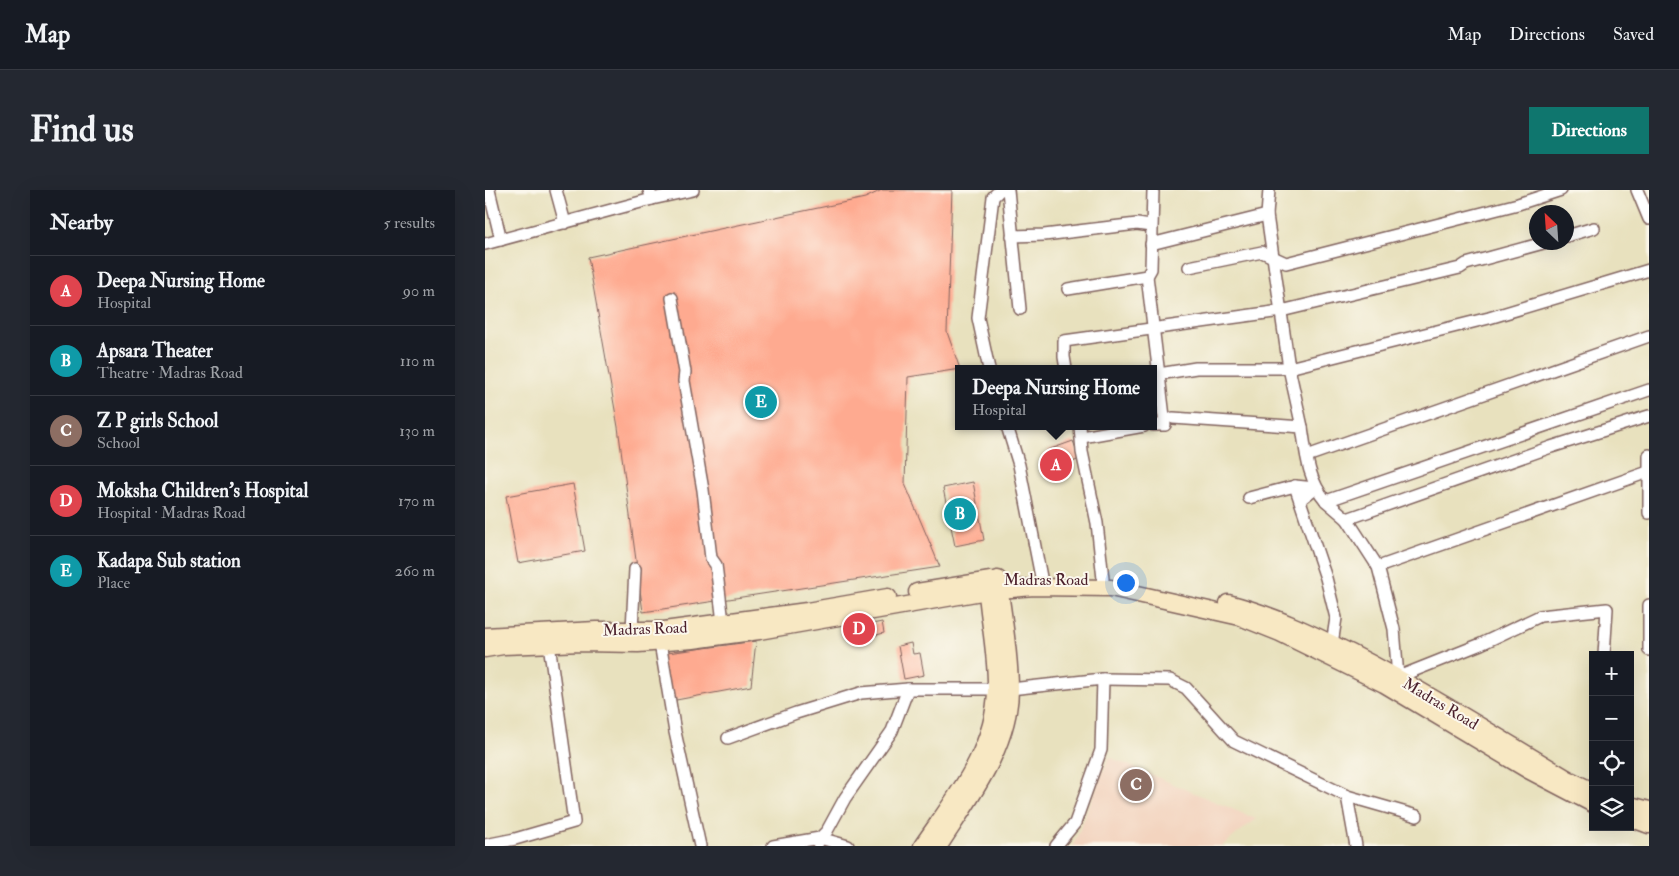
<!DOCTYPE html>
<html lang="en">
<head>
<meta charset="utf-8">
<style>
	body { margin:0; font-family:"IM FELL Double Pica",serif; background:#242831; color:#f1f3f6 }
	.controls { position:absolute; right:15px; bottom:15px; display:grid; overflow:hidden; border-radius:0px; box-shadow:0 5px 20px #0002 }
	.controls button { width:45px; height:45px; display:grid; place-items:center; padding:0; border:0; border-bottom:1px solid #363941; background:#171b24; color:#f1f3f6; font:25px sans-serif }
	.compass { position:absolute; left:1044px; top:15px; width:45px; height:45px; border-radius:50%; background:#171b24; box-shadow:0 5px 20px #0002; rotate:335deg }
	.you { position:absolute; left:640px; top:392px; width:18px; height:18px; margin:-12px; border:4px solid #fff; border-radius:50%; background:#1a73e8; box-shadow:0 0 0 8px #1a73e833 }
	.badge { display:grid; place-items:center; width:32px; height:32px; border-radius:50%; background:#0f766e; color:#fff; font-size:16px; font-weight:700 }
	.pin { position:absolute; translate:-50% -50%; border:2px solid #fff; box-shadow:0 1px 5px #0006 }
	.popup { position:absolute; left:470px; top:175px; width:202px; height:65px; box-sizing:border-box; display:grid; place-content:center; border-radius:0px; background:#171b24; filter:drop-shadow(0 1px 4px #0005); font-size:16px; white-space:nowrap; color:#9ea1a6 }
	.popup b { font-size:19px; color:#f1f3f6 }
	.popup::after { content:''; position:absolute; left:50%; top:100%; margin-left:-10px; border:10px solid transparent; border-top-color:#171b24 }
	.list { margin:0; padding:0; list-style:none }
	h2 { display:flex; justify-content:space-between; align-items:center; height:65px; margin:0; padding:0 20px; font-size:21px }
	h2 small { font-size:16px; font-weight:400; color:#9ea1a6 }
	.list li { display:grid; grid-template-columns:32px 1fr auto; gap:15px; align-items:center; box-sizing:border-box; height:70px; padding:0 20px; border-top:1px solid #363941 }
	.list b { display:block; font-size:19px; white-space:nowrap }
	.list p { margin:0; font-size:16px; white-space:nowrap; color:#9ea1a6 }
	.list em { font-size:16px; font-style:normal; color:#9ea1a6 }
	.icon { flex:none; width:28px; height:28px; fill:none; stroke:currentColor; stroke-width:2; stroke-linecap:round; stroke-linejoin:round }
	.map { position:relative; flex:none; width:1164px; height:656px; overflow:hidden; border-radius:0px }
	header { display:flex; align-items:center; gap:30px; box-sizing:border-box; height:70px; padding:0 25px; background:#171b24; border-bottom:1px solid #363941 }
	header strong { font-size:24px }
	nav { display:flex; gap:28px; margin-inline-start:auto; font-size:18px }
	.intro { display:flex; align-items:center; justify-content:space-between; box-sizing:border-box; height:120px; padding:0 30px }
	h1 { margin:0; font-size:35px }
	.button { padding:12px 22px; border-radius:0px; background:#0f766e; color:#fff; font-size:18px; font-weight:700 }
	main { display:flex; gap:30px; padding:0 30px }
	aside { flex:1; background:#171b24; border-radius:0px; box-shadow:0 5px 20px #0002 }
	.map>svg:first-child { display:block }
	.built { fill:#f3d4bf }
	.building { fill:#feaa90 }
	.lines { fill:none; stroke-linecap:round; stroke-linejoin:round }
	.minor-casing { stroke:#81635e; stroke-width:14 }
	.secondary-casing { stroke:#81635e; stroke-width:19 }
	.minor { stroke:#fff; stroke-width:11 }
	.secondary { stroke:#f8e8c3; stroke-width:16 }
	.labels { text-anchor:middle; stroke-width:4; stroke-linejoin:round; paint-order:stroke }
	.street-label { font-size:16px; fill:#4a1f2b; stroke:#fbf7ec }
</style>
</head>
<body>
<header>
<strong>Map</strong>
<nav><a>Map</a><a>Directions</a><a>Saved</a></nav>
</header>
<div class="intro"><h1>Find us</h1><a class="button">Directions</a></div>
<main>
<aside>
<h2>Nearby<small>5 results</small></h2>
<ul class="list">
<li><span class="badge" style="background:#e0444e">A</span><div><b>Deepa Nursing Home</b><p>Hospital</p></div><em>90 m</em></li>
<li><span class="badge" style="background:#0f9aa8">B</span><div><b>Apsara Theater</b><p>Theatre · Madras Road</p></div><em>110 m</em></li>
<li><span class="badge" style="background:#8d6e63">C</span><div><b>Z P girls School</b><p>School</p></div><em>130 m</em></li>
<li><span class="badge" style="background:#e0444e">D</span><div><b>Moksha Children's Hospital</b><p>Hospital · Madras Road</p></div><em>170 m</em></li>
<li><span class="badge" style="background:#0f9aa8">E</span><div><b>Kadapa Sub station</b><p>Place</p></div><em>260 m</em></li>
</ul>
</aside>
<div class="map">
<svg width="1164" height="656" viewBox="0 0 1164 656">
	<rect width="100%" height="100%" fill="#fbf7ec"/>
	<filter id="ink" filterUnits="userSpaceOnUse"><feTurbulence type="fractalNoise" baseFrequency=".02" numOctaves="2"/><feDisplacementMap in="SourceGraphic" scale="10" xChannelSelector="R" yChannelSelector="G"/><feConvolveMatrix kernelMatrix="1 2 1 2 8 2 1 2 1" color-interpolation-filters="sRGB"/></filter>
	<filter id="wash" filterUnits="userSpaceOnUse"><feTurbulence type="fractalNoise" baseFrequency=".0096" numOctaves="4" result="noise"/><feDisplacementMap in="SourceGraphic" scale="20" xChannelSelector="R" yChannelSelector="G"/><feGaussianBlur stdDeviation="1.12" result="paint"/><feColorMatrix in="noise" values="0 0 0 0 0 0 0 0 0 0 0 0 0 0 0 0 0 1.4 0 .05"/><feComposite in="paint" operator="in"/></filter>
	<g filter="url(#wash)">
		<rect width="100%" height="100%" fill="#e8e1be"/>
		<!-- built -->
		<path class="built" d="M624,567L771,629L737,656H588Z"/>
		<g id="blocks">
			<!-- building -->
			<g class="building">
				<path d="M397,0H467L462,142L475,179L423,187L420,294L455,377L158,422L133,237L103,67L380,8Z"/>
				<path d="M588,251L595,269L569,279L563,260Z"/>
				<path d="M488,292L499,350L470,356L458,298Z"/>
				<path d="M88,294L100,361L33,373L21,306Z"/>
				<path d="M380,432L382,446L370,448L369,434Z"/>
				<path d="M397,432L399,443L384,447L382,435Z"/>
				<path d="M271,451L266,496L186,511L175,464Z"/>
				<path d="M426,453L428,464L435,463L439,485L419,489L413,456Z"/>
			</g>
		</g>
	</g>
	<g filter="url(#ink)">
		<use href="#blocks" fill-opacity="0" stroke="#81635e" stroke-width="1"/>
		<g class="lines">
			<defs>
				<g id="minor">
					<path d="M4,0L16,50"/>
					<path d="M71,0L80,33"/>
					<path d="M164,0L167,9L208,0"/>
					<path d="M523,0L535,119"/>
					<path d="M1152,0L1164,29"/>
					<path d="M782,25L804,178L817,237"/>
					<path d="M527,46L559,45L652,34L666,36"/>
					<path d="M1082,46L1109,38"/>
					<path d="M0,54L167,9"/>
					<path d="M666,54L782,25L784,0"/>
					<path d="M704,77L777,62L801,73L1033,14L1076,0"/>
					<path d="M662,86L680,235H668"/>
					<path d="M583,99L662,86L666,79L668,0"/>
					<path d="M187,108L200,182L199,191L218,300L226,368L231,375L238,432"/>
					<path d="M504,179L493,128L508,7L515,0"/>
					<path d="M581,179L579,167V151L796,121L975,78L981,74L1062,52"/>
					<path d="M674,184L711,178H804L1004,128L1164,80"/>
					<path d="M688,228L817,237C821,264 823,290 841,311"/>
					<path d="M522,236L534,275L556,387"/>
					<path d="M595,236L597,262L612,333L618,389"/>
					<path d="M597,247L659,236"/>
					<path d="M1164,265V323"/>
					<path d="M822,266L1164,146"/>
					<path d="M1163,282L893,377L862,329L1066,257L1164,226"/>
					<path d="M810,296L841,388L851,428L847,454L843,458"/>
					<path d="M764,308L810,296L830,298L815,310"/>
					<path d="M862,329L841,311L1164,200"/>
					<path d="M893,377L909,439L913,487L996,454L1055,426L1122,419L1119,465"/>
					<path d="M1164,415V460"/>
					<path d="M147,440L150,379"/>
					<path d="M175,453L190,542L215,656"/>
					<path d="M618,489L685,490L701,498L749,551L862,606L871,656"/>
					<path d="M243,548L311,523L376,503L423,499"/>
					<path d="M862,606L932,626"/>
					<path d="M333,653L335,648L363,656"/>
					<path d="M0,655L30,649L89,632L64,454"/>
					<path d="M288,656L335,648L342,641L360,608L407,541L423,499H525L618,489L616,560L590,633L571,656"/>
				</g>
				<g id="secondary">
					<path d="M432,402L506,390"/>
					<path d="M743,413C786,424 826,443 866,463C940,501 1011,546 1083,589L1108,601"/>
					<path d="M0,446L111,440H179L322,421L403,407"/>
					<path d="M0,459L18,456L97,453L153,454L208,450L274,441L502,401L549,397L626,398L755,427L795,443L899,494L1043,580L1108,614"/>
					<path d="M1145,615L1164,620"/>
					<path d="M1145,628L1164,635"/>
					<path d="M437,656C469,609 510,560 511,500C512,464 503,427 501,391"/>
					<path d="M454,656C484,609 525,557 525,499C525,465 518,423 513,389"/>
				</g>
			</defs>
			<!-- minor casing -->
			<use href="#minor" class="minor-casing"/>
			<!-- secondary casing -->
			<use href="#secondary" class="secondary-casing"/>
			<!-- minor -->
			<use href="#minor" class="minor"/>
			<!-- secondary -->
			<use href="#secondary" class="secondary"/>
		</g>
	</g>
	<g class="labels">
		<!-- street labels -->
		<g class="street-label">
			<text x="561" y="395">Madras Road</text>
			<text transform="translate(160 438) rotate(-2)" y="6">Madras Road</text>
			<text transform="translate(956 513) rotate(31)" y="6">Madras Road</text>
		</g>
	</g>
</svg>
<div class="controls">
<button>+</button>
<button>−</button>
<button><svg class="icon" aria-label="locate" viewBox="0 0 24 24"><circle cx="12" cy="12" r="6"/><path d="M12 2v4M12 18v4M2 12h4M18 12h4"/></svg></button>
<button><svg class="icon" aria-label="layers" viewBox="0 0 24 24"><path d="M12 4l9 5-9 5-9-5zM3 14l9 5 9-5"/></svg></button>
</div>
<svg class="compass" viewBox="-18 -18 36 36"><path d="M0-13l5 13h-10z" fill="#e53935"/><path d="M0 13l5-13h-10z" fill="#9ea1a6"/></svg>
<div class="you"></div>
<div class="pin badge" style="left:571px;top:275px;background:#e0444e">A</div>
<div class="popup"><b>Deepa Nursing Home</b>Hospital</div>
<div class="pin badge" style="left:475px;top:324px;background:#0f9aa8">B</div>
<div class="pin badge" style="left:651px;top:595px;background:#8d6e63">C</div>
<div class="pin badge" style="left:374px;top:439px;background:#e0444e">D</div>
<div class="pin badge" style="left:276px;top:212px;background:#0f9aa8">E</div>
</div>
</main>
</body>
</html>
